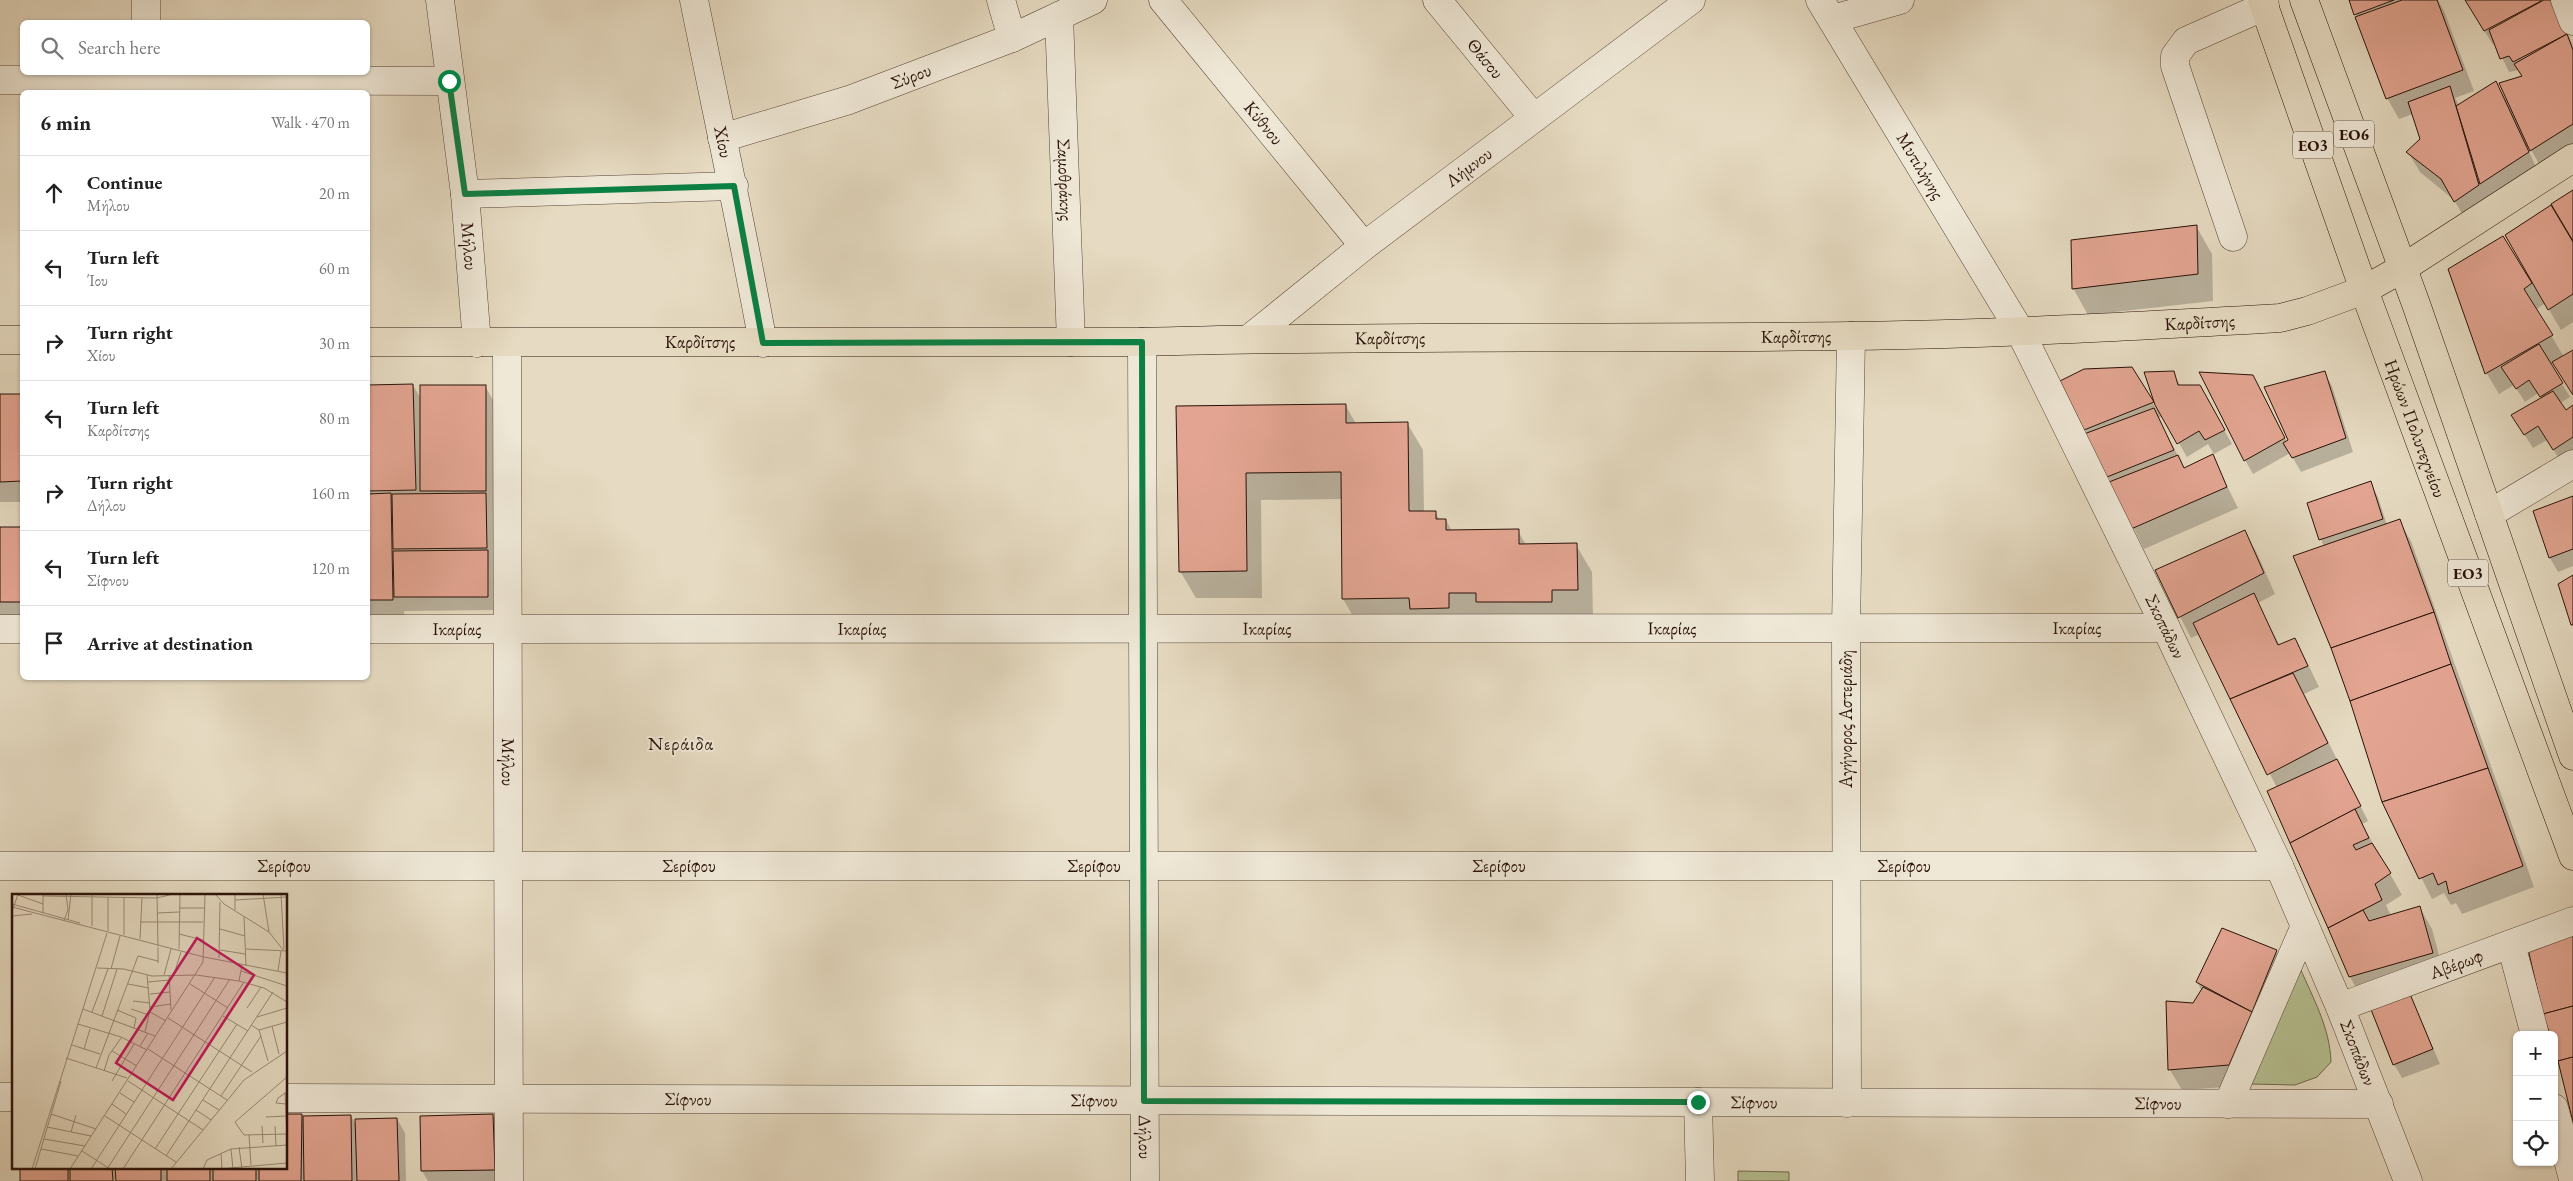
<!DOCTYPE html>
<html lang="en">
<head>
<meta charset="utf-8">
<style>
	body { margin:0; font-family:"EB Garamond",serif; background:#f2f2f2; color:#222 }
	.controls { position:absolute; right:15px; bottom:15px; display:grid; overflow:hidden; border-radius:8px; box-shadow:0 1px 4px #0004 }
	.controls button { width:45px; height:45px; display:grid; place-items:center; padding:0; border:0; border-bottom:1px solid #e0e0e0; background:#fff; color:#222; font:25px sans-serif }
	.stop { position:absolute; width:15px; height:15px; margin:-11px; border:4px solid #0b8043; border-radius:50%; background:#fff }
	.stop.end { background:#0b8043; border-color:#fff; box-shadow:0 1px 5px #0008 }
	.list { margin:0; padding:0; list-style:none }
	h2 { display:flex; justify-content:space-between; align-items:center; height:65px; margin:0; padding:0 20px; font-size:21px }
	h2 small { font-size:16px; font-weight:400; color:#767676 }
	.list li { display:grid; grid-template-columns:32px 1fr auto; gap:15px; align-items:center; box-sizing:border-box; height:75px; padding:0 20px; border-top:1px solid #e0e0e0 }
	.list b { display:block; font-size:19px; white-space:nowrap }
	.list p { margin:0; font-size:16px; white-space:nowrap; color:#767676 }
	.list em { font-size:16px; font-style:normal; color:#767676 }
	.icon { flex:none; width:28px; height:28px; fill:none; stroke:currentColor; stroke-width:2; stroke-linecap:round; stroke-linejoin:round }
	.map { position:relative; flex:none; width:2573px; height:1181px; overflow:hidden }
	.search { position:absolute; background:#fff; box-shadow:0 1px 4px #0004; left:20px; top:20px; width:350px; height:55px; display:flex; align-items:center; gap:12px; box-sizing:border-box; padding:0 18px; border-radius:8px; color:#767676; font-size:19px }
	.panel { position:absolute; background:#fff; box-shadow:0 1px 4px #0004; left:20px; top:90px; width:350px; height:590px; border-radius:8px }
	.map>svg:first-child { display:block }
	.green { fill:#b6c092; stroke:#70684d }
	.shadow { fill:#0003 }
	.building { fill:#e3a592; stroke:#291108 }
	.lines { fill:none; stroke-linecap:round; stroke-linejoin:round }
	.minor-casing { stroke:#584436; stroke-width:29 }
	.major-casing { stroke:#291108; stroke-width:29 }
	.minor { stroke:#efe8d7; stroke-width:28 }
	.major { stroke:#e6dbc2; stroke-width:28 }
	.route { stroke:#0b8043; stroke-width:6 }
	.labels { text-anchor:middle; stroke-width:4; stroke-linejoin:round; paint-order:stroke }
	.shield { fill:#efe8d7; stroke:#645246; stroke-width:1 }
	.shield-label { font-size:16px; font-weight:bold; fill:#291108 }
	.street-label { font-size:18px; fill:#291108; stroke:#efe8d7 }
	.neighbourhood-label { font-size:19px; letter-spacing:1px; fill:#291108; stroke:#efe8d7 }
	.inset-road { fill:none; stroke:#9a8a78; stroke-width:1 }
	.view { fill:#c2185b; fill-opacity:0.15; stroke:#c2185b; stroke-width:2.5 }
	.inset-edge { fill:none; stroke:#291108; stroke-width:2.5 }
</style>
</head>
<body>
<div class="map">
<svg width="2573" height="1181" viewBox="0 0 2573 1181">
	<rect width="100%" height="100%" fill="#e6dbc2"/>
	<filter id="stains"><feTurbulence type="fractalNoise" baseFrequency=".004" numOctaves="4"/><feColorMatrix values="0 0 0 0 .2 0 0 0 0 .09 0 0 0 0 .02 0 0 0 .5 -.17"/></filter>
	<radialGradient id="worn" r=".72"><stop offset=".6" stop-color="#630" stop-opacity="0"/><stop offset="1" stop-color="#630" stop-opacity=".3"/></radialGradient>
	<!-- green -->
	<g class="green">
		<path d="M2300,968C2313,998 2330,1028 2331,1062L2317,1077L2295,1085L2250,1084Z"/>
		<path d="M1738,1171L1789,1172V1181H1738Z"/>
	</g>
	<!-- shadow -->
	<g class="shadow">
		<path d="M2351,0H2438L2444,11L2474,91L2455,98L2459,105L2496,83L2507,101L2523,77L2519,70L2509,72L2495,43L2493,45L2466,0H2542L2543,2L2547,0L2559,12L2573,46V152L2543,171L2529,146L2527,147L2536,167L2467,222L2454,200L2420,172L2408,152L2421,140L2413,114L2399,119L2387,98Z"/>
		<path d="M2573,192V322L2561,330L2545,303L2536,310L2564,357L2573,351V394L2554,362L2550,365L2570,397L2560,403L2565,411L2573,407V456L2562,463L2547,440L2533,448L2521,429L2542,399L2538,393L2525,402L2514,385L2499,394L2487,374L2449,270L2527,272L2561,219Z"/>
		<path d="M2196,226L2212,254L2213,301L2088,315L2073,288Z"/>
		<path d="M2131,368L2157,410L2173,372L2181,387L2199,386L2232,444L2214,454L2208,444L2187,457L2163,416L2158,418L2185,469L2212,456L2238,508L2144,549L2062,382Z"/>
		<path d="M2324,372L2332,386L2353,452L2301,472L2290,453L2253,474L2245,460L2260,390L2287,442Z"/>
		<path d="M413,385L421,399L485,386L497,407L496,610L404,611L405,620L368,621V386Z"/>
		<rect x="0" y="395" width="22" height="107"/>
		<path d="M1346,406L1356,424L1407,423L1423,450L1424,512H1435L1440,520H1446L1452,531H1518L1526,545H1576L1592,572L1593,617L1359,626L1343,599L1342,499L1261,500L1262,598H1196L1180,571L1178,407Z"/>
		<path d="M2370,483L2378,497L2387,525L2399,521L2411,541L2534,887L2462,914L2456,903L2451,905L2444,893L2432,899L2383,801L2324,547L2308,504Z"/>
		<path d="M2573,497V566L2558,572L2550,558L2535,512Z"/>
		<path d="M0,528H22V622L0,623Z"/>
		<path d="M2245,532L2257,553L2275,594L2258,603L2280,646L2294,640L2306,660L2319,687L2304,694L2368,821L2362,824L2402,895L2386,905L2391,916L2420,908L2432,929L2444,974L2362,998L2350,977L2268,792L2277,788L2200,634L2191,638L2157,571Z"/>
		<path d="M2276,951L2284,965L2241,1086L2182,1090L2170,1070L2193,1004L2202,991L2197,982Z"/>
		<path d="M2410,995L2440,1064L2402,1078L2394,1064Z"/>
		<path d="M493,1115L501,1129L502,1181H428L422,1171Z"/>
		<path d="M301,1116L304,1122L351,1116L356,1125L397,1119L405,1133L406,1181H22L21,1167H286Z"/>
	</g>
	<!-- building -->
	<g class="building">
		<path d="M2349,0H2394L2354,15Z"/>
		<path d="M2402,0H2437L2463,70L2386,99L2355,17Z"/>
		<path d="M2465,0H2541V1L2484,31Z"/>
		<path d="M2544,0H2553L2567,34L2513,62L2509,56L2500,59L2489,30Z"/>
		<path d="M2567,34L2573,50V124L2530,151L2499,83L2522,76L2514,64Z"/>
		<path d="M2496,81L2529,152L2480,184L2456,106Z"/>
		<path d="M2450,86L2479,185L2454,202L2441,179L2406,152L2420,139L2408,102Z"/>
		<path d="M2573,190V241L2551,204Z"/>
		<path d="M2551,205L2573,242V294L2548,310L2505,235Z"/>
		<path d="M2197,225L2198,274L2072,289L2071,240Z"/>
		<path d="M2503,236L2532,283L2524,289L2553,335L2485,374L2448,269Z"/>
		<path d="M2539,344L2563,383L2540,397L2529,380L2516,389L2501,367Z"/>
		<path d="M2573,350V395L2552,362Z"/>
		<path d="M2132,367L2154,402L2084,430L2060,381L2084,369Z"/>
		<path d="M2174,371L2178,385H2200L2225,430L2205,440L2199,431L2177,444L2155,405L2144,372Z"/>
		<path d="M2325,371L2346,438L2292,458L2283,443L2288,440L2264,387Z"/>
		<path d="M2199,372L2253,375L2285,438L2244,461Z"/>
		<path d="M413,384L416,490L368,491V385Z"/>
		<rect x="420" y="385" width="66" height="106"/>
		<path d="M2553,391L2566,410L2573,405V437L2553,450L2538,426L2524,435L2511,415Z"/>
		<path d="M0,394H22V481L0,482Z"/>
		<path d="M1346,404V423L1408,422L1409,511H1436V519H1446V530L1519,529V544L1577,543L1578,590H1552V602H1476V593H1449V608L1410,609L1409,598L1342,599L1341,472L1246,473L1247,571L1179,572L1176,406Z"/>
		<path d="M2154,408L2174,450L2107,477L2084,434Z"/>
		<path d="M2213,454L2227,487L2131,529L2109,482L2178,455L2184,468Z"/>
		<path d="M2371,481L2383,519L2319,540L2307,503Z"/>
		<path d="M391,493L393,600H368V494Z"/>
		<path d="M486,493L487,548L393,549L392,494Z"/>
		<path d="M2573,496V549L2549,558L2533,511Z"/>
		<path d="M2400,519L2434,612L2331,648L2293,556Z"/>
		<rect x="0" y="527" width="22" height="75"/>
		<path d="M2245,530L2264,573L2178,618L2155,570Z"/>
		<path d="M488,550V597H394L393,551Z"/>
		<path d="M2573,575V625H2571L2558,584Z"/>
		<path d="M2254,593L2278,645L2295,638L2308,666L2230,699L2193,623Z"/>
		<path d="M2434,612L2451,664L2350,701L2331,648Z"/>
		<path d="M2451,664L2488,768L2382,802L2350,701Z"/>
		<path d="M2293,673L2328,743L2267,775L2230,699Z"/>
		<path d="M2337,759L2361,806L2290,843L2267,791Z"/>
		<path d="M2488,768L2523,866L2449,894L2446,881L2438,885L2433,873L2419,879L2382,802Z"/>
		<path d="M2355,809L2369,838L2353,845L2356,850L2372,843L2391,873L2375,884L2382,900L2328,928L2290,843Z"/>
		<path d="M2420,906L2433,953L2349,977L2328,928L2363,910L2369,921Z"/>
		<path d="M2222,928L2277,950L2252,1012L2196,982Z"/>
		<path d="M2573,936V1006L2543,1014L2528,949Z"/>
		<path d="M2203,987L2252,1012L2229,1065L2168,1070L2166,1001L2193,1003Z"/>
		<path d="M2410,994L2433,1049L2393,1065L2370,1007Z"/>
		<path d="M2573,1006V1057L2558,1061L2554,1049V1035H2550L2543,1014Z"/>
		<path d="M2573,1057V1122L2558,1061Z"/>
		<path d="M286,1114H302L301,1181H259V1167H286Z"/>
		<path d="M493,1114L495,1170L421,1171L420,1116Z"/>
		<path d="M351,1115L352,1181H304L303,1116Z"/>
		<path d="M397,1118L399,1181H357L355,1119Z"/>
		<rect x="20" y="1167" width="48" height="14"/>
		<path d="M70,1167H112L113,1181H70Z"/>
		<path d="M115,1167H161V1181H116Z"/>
		<rect x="167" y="1167" width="43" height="14"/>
		<rect x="213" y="1167" width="43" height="14"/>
	</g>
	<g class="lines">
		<defs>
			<g id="minor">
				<path d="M146,0V22"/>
				<path id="s1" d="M440,0L465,194L477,343"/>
				<path id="s2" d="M694,0C717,114 742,228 763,343"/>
				<path d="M1001,0L1012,38"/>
				<path id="s3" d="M1163,0L1364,246"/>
				<path id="s4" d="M1437,0L1534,118"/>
				<path id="s5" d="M1820,0L2020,331L2166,628L2279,866L2340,1007L2408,1181"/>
				<path d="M2565,0L2573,21"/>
				<path id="s6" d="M1059,16L1071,342"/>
				<path d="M1833,19L1900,0"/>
				<path d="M0,80L449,81"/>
				<path id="s7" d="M722,138L849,100L1012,38L1093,0"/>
				<path d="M465,194L734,186"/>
				<path d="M2233,237L2175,66V56L2186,41L2265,6"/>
				<path id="s8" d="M1249,339L1364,246L1691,0"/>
				<path id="s9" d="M1142,342L1145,1181"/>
				<path id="s10" d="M507,343L509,1181"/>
				<path d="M2489,514L2573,464"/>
				<path d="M0,629H22"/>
				<path id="s11" d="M368,629L2166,628"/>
				<path id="s12" d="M0,866H2279"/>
				<path d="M2511,944L2535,1035"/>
				<path id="s13" d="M2340,1007L2573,921"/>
				<path d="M0,1097H14"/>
				<path id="s14" d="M286,1098L2379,1104"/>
				<path d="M1698,1102L1700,1181"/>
				<path d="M1847,1103L1846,628L1851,336"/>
				<path d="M2228,1104L2305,926"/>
				<path d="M2554,1108L2573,1179"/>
			</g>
			<g id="major">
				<path id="s15" d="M2262,0L2364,290L2573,856"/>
				<path d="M2304,0L2416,304L2573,756"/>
				<path d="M0,340H22"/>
				<path id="s16" d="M368,342H1142C1378,335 1615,339 1851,336C1995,334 2137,326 2280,318L2307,311L2364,290L2403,268L2573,158"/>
			</g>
		</defs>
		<!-- minor casing -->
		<use href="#minor" class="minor-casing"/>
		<!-- major casing -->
		<use href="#major" class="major-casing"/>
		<!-- minor -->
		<use href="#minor" class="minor"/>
		<!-- major -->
		<use href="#major" class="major"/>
	</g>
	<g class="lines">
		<!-- route -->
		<path class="route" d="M449,81L465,194L734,186L763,343L1142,342L1144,1101L1698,1102"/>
	</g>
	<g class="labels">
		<!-- shield labels -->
		<g class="shield">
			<rect x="2334" y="120.5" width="40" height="27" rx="4"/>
			<rect x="2293" y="131.5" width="40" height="27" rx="4"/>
			<rect x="2448" y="559.5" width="40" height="27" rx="4"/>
		</g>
		<g class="shield-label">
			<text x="2354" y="140">ΕΟ6</text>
			<text x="2313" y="151">ΕΟ3</text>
			<text x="2468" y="579">ΕΟ3</text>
		</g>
		<!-- street labels -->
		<g class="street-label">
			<text dy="6" stroke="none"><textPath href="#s4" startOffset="76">Θάσου</textPath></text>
			<text dy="6" stroke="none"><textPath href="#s7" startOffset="199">Σύρου</textPath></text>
			<text dy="6" stroke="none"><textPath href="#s3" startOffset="159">Κύθνου</textPath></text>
			<text dy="6" stroke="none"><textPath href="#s2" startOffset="145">Χίου</textPath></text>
			<text dy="6" stroke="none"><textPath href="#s5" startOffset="194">Μυτιλήνης</textPath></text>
			<text dy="6" stroke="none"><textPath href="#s8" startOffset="279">Λήμνου</textPath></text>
			<text dy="6" stroke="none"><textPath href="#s6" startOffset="164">Σαμοθράκης</textPath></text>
			<text dy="6" stroke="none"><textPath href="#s1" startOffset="248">Μήλου</textPath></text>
			<text dy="6" stroke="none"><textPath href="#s16" startOffset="1832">Καρδίτσης</textPath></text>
			<text dy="6" stroke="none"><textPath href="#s16" startOffset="1428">Καρδίτσης</textPath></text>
			<text dy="6" stroke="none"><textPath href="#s16" startOffset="1022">Καρδίτσης</textPath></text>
			<text dy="6" stroke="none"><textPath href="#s16" startOffset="332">Καρδίτσης</textPath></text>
			<text dy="6" stroke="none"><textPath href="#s15" startOffset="455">Ηρώων Πολυτεχνείου</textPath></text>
			<text dy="6" stroke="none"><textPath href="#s5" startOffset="716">Σκοπάδων</textPath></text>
			<text dy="6" stroke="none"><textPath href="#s11" startOffset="899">Ικαρίας</textPath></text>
			<text dy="6" stroke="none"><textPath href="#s11" startOffset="1304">Ικαρίας</textPath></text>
			<text dy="6" stroke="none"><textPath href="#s11" startOffset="1709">Ικαρίας</textPath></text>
			<text dy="6" stroke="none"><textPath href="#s11" startOffset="89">Ικαρίας</textPath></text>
			<text dy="6" stroke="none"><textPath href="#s11" startOffset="494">Ικαρίας</textPath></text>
			<text transform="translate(1846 719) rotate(-90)" y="6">Αγήνορος Αστεριάδη</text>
			<text dy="6" stroke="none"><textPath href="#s10" startOffset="419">Μήλου</textPath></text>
			<text dy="6" stroke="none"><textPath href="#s12" startOffset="284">Σερίφου</textPath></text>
			<text dy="6" stroke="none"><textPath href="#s12" startOffset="689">Σερίφου</textPath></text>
			<text dy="6" stroke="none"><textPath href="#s12" startOffset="1094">Σερίφου</textPath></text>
			<text dy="6" stroke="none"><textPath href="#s12" startOffset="1499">Σερίφου</textPath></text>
			<text dy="6" stroke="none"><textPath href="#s12" startOffset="1904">Σερίφου</textPath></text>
			<text dy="6" stroke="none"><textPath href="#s13" startOffset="124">Αβέρωφ</textPath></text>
			<text dy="6" stroke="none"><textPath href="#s5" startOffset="1184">Σκοπάδων</textPath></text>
			<text dy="6" stroke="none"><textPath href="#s14" startOffset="402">Σίφνου</textPath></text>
			<text dy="6" stroke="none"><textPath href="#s14" startOffset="808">Σίφνου</textPath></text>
			<text dy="6" stroke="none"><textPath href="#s14" startOffset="1468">Σίφνου</textPath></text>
			<text dy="6" stroke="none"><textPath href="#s14" startOffset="1872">Σίφνου</textPath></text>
			<text dy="6" stroke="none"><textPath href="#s9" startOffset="795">Δήλου</textPath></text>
		</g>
		<!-- neighbourhood labels -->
		<g class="neighbourhood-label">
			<text x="681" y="750">Νεράιδα</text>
		</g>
	</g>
	<!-- overview -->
	<g transform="translate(12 894)">
		<rect width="275" height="275" fill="#e6dbc2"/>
		<path class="inset-road" d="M31,0V19M80,0V32M145,0L146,52M203,0L212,10L257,38M223,0V16M251,0L257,38L272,57M269,0L272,55M6,1L31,10M31,2L145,4L161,0M223,6L275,3M0,10L68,29M0,13L192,63L275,79M168,14H193M0,18L6,0M145,19L167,18M0,22L20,20M232,23L234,72M52,26L56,16L54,0M56,26L59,0M128,28H191M208,35L233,42M96,37V3M167,40L191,46M112,41V3M128,45L130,4M146,53V69M167,55L168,0M234,55L275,57M208,56L233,60M207,64L208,8M85,74L112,75L140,82L184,81L227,87L252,94L275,108M99,75L108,42M229,77L275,92M266,77L269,57M162,80L169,58M152,81L159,55M157,81L159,116M227,87L230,71M136,88L157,86M116,90L137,94M178,90L216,114M138,100L158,98M121,107L138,109M138,113L159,110M235,114L249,93M71,115L143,142M119,115L137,121M105,116L124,124L122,134M80,118L96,75M138,118L154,127M90,122L105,75M211,122L236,137M245,123L275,114M156,124L240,178M66,130L109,143L135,156M239,131L247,136L275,128M260,132L267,160M247,136L256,167M133,138L138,116L135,81M60,151L88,160M128,152L136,139M72,155L78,135M136,155L215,206M100,157L125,172M54,164L115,184M84,174L126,62L146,67M92,177L97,161L109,144M275,183L223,228L232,241L275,240M100,187L122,150M116,187L191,236M273,198L275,242M108,199L122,208M209,202L249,142M191,206L207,216M100,210L114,220M274,210L264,209L266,204L275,198M184,216L199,226M39,220L84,235M93,222L164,268M254,223L274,222M250,232L251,249M263,232L264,252M35,233L79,242M59,238L64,221M237,241L239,271M32,245L73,252M227,253L230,275M29,255L66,262M143,255L225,130M219,255L221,275M70,257L98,275M209,260L210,275M154,262L261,98M20,275L95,39M23,275L49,187M58,275L191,68L193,0M79,275L203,83M95,275L218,85M111,275L232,88M159,275L232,186L275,157M191,275L195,266L219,255L275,251M207,275L275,269"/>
		<path class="view" d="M185,44L242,81L161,206L104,169Z"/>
		<rect width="275" height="275" class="inset-edge"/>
	</g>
	<rect width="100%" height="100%" filter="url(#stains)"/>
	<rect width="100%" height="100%" fill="url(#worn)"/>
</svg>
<div class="controls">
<button>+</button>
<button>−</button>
<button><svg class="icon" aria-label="locate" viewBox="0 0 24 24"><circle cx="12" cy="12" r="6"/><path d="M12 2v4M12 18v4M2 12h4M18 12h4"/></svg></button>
</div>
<div class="stop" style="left:449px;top:81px"></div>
<div class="stop end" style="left:1698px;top:1102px"></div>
<div class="search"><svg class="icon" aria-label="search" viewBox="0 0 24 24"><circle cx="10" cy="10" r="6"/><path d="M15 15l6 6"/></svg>Search here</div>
<section class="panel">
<h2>6 min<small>Walk · 470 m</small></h2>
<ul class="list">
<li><svg class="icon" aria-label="ahead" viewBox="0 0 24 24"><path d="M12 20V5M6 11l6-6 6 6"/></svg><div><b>Continue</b><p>Μήλου</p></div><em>20 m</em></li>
<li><svg class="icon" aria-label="left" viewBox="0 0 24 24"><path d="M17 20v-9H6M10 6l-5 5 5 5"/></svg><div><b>Turn left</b><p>Ίου</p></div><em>60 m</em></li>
<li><svg class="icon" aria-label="right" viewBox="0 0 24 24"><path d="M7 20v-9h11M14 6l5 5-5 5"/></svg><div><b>Turn right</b><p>Χίου</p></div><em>30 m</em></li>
<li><svg class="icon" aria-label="left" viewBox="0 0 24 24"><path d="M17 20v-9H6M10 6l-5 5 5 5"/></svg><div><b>Turn left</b><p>Καρδίτσης</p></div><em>80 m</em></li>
<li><svg class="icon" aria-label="right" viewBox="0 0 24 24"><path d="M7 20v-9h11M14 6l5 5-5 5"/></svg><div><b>Turn right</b><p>Δήλου</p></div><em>160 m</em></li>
<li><svg class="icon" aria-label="left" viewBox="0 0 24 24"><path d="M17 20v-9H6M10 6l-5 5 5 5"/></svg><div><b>Turn left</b><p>Σίφνου</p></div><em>120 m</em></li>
<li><svg class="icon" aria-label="arrive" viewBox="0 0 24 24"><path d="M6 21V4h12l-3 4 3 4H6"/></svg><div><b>Arrive at destination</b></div></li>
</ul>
</section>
</div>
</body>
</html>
